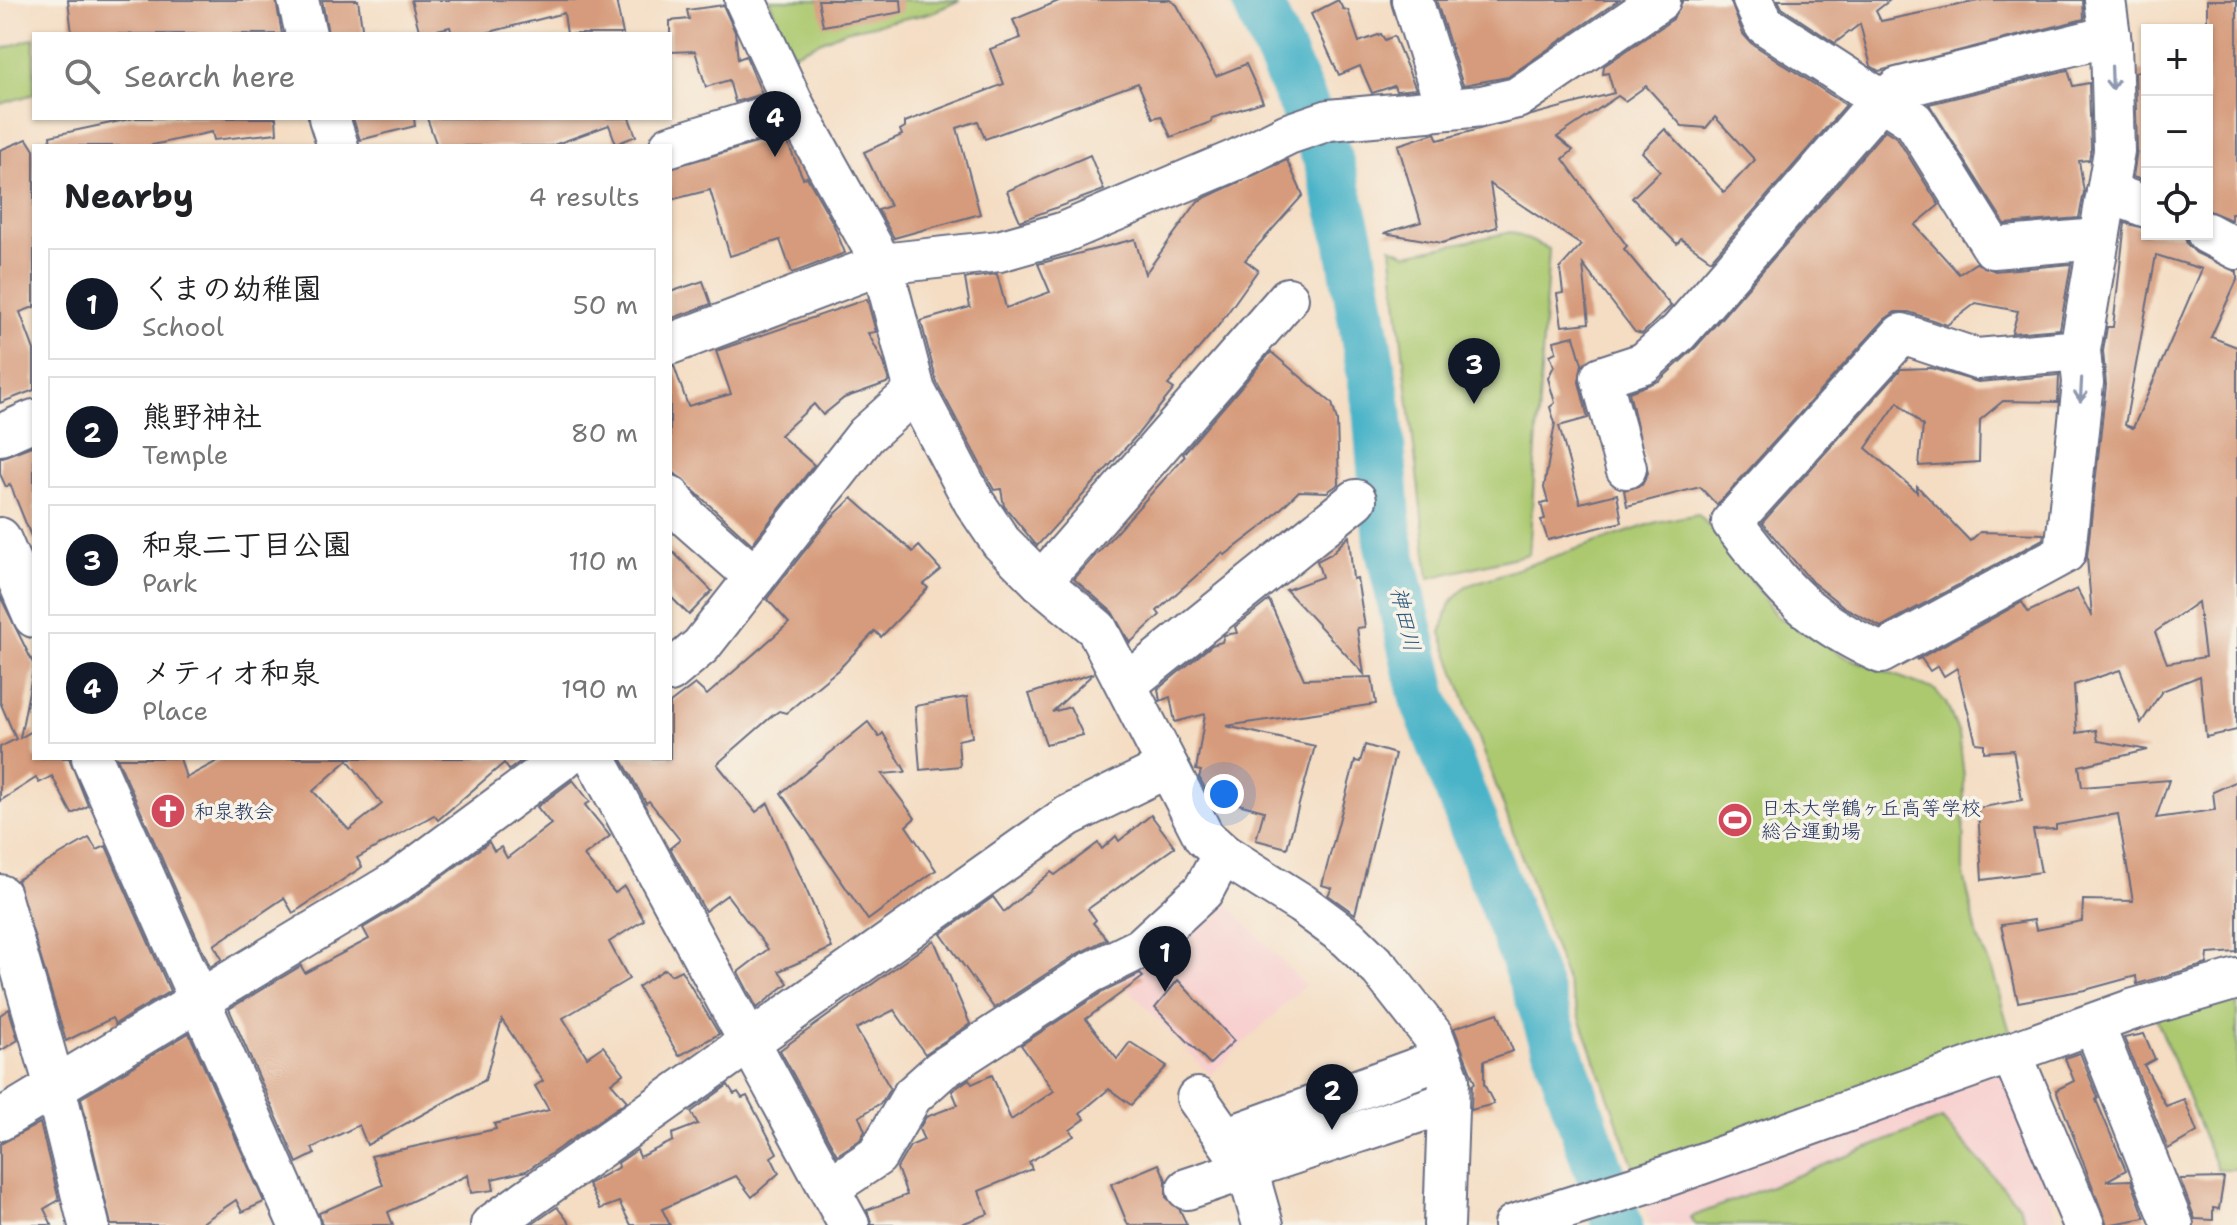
<!DOCTYPE html>
<html lang="en">
<head>
<meta charset="utf-8">
<style>
	body { margin:0; font-family:"Shantell Sans","Klee One",sans-serif; background:#f2f2f2; color:#202124 }
	.controls { position:absolute; right:24px; top:24px; display:grid; overflow:hidden; border-radius:0px; box-shadow:0 2px 6px #0004 }
	.controls button { width:72px; height:72px; display:grid; place-items:center; padding:0; border:0; border-bottom:2px solid #e0e0e0; background:#fff; color:#202124; font:40px sans-serif }
	.you { position:absolute; left:1224px; top:794px; width:28px; height:28px; margin:-20px; border:6px solid #fff; border-radius:50%; background:#1a73e8; box-shadow:0 0 0 12px #1a73e833 }
	.badge { display:grid; place-items:center; width:52px; height:52px; border-radius:50%; background:#111827; color:#fff; font-size:26px; font-weight:700 }
	.pin { position:absolute; translate:-50% -66px; filter:drop-shadow(0 2px 4px #0008) }
	.pin::after { content:''; position:absolute; top:42px; width:28px; height:24px; background:inherit; clip-path:polygon(0 0,100% 0,50% 100%) }
	.list { margin:0; padding:0; list-style:none }
	h2 { display:flex; justify-content:space-between; align-items:center; height:104px; margin:0; padding:0 32px; font-size:34px }
	h2 small { font-size:26px; font-weight:400; color:#757577 }
	.list li { display:grid; grid-template-columns:52px 1fr auto; gap:24px; align-items:center; box-sizing:border-box; height:112px; margin:0 16px 16px; padding:0 16px; border:2px solid #e0e0e0; border-radius:0px }
	.list b { display:block; font-size:30px; white-space:nowrap }
	.list p { margin:0; font-size:26px; white-space:nowrap; color:#757577 }
	.list em { font-size:26px; font-style:normal; color:#757577 }
	.icon { flex:none; width:44px; height:44px; fill:none; stroke:currentColor; stroke-width:2; stroke-linecap:round; stroke-linejoin:round }
	.map { position:relative; flex:none; width:2237px; height:1225px; overflow:hidden }
	.search { position:absolute; background:#fff; box-shadow:0 2px 6px #0004; left:32px; top:32px; width:640px; height:88px; display:flex; align-items:center; gap:20px; box-sizing:border-box; padding:0 28px; border-radius:0px; color:#757577; font-size:30px }
	.panel { position:absolute; background:#fff; box-shadow:0 2px 6px #0004; left:32px; top:144px; width:640px; height:616px; border-radius:0px }
	.map>svg:first-child { display:block }
	.built { fill:#f7d0cf }
	.green { fill:#acc96f; stroke:#647c66; stroke-width:2 }
	.lines { fill:none; stroke-linecap:round; stroke-linejoin:round }
	.river { stroke:#4ab3c8; stroke-width:50 }
	.building { fill:#d69b7c; fill-rule:evenodd }
	.minor-casing { stroke:#676c81; stroke-width:44 }
	.minor { stroke:#fff; stroke-width:40 }
	.oneway { stroke:#8d97ae }
	.labels { text-anchor:middle; stroke-width:7; stroke-linejoin:round; paint-order:stroke }
	.poi-label { font-size:20px; fill:#1b2f5e; stroke:#f7f3e8; text-anchor:start }
	.water-label { font-size:22px; font-style:italic; fill:#29577e; stroke:#f7f3e8 }
</style>
</head>
<body>
<div class="map">
<svg width="2237" height="1225" viewBox="0 0 2237 1225">
	<rect width="100%" height="100%" fill="#f7f3e8"/>
	<filter id="ink" filterUnits="userSpaceOnUse"><feTurbulence type="fractalNoise" baseFrequency=".0125" numOctaves="2"/><feDisplacementMap in="SourceGraphic" scale="16" xChannelSelector="R" yChannelSelector="G"/><feConvolveMatrix kernelMatrix="1 2 1 2 8 2 1 2 1" color-interpolation-filters="sRGB"/></filter>
	<filter id="wash" filterUnits="userSpaceOnUse"><feTurbulence type="fractalNoise" baseFrequency=".006" numOctaves="4" result="noise"/><feDisplacementMap in="SourceGraphic" scale="32" xChannelSelector="R" yChannelSelector="G"/><feGaussianBlur stdDeviation="1.8" result="paint"/><feColorMatrix in="noise" values="0 0 0 0 0 0 0 0 0 0 0 0 0 0 0 0 0 1.4 0 .05"/><feComposite in="paint" operator="in"/></filter>
	<g filter="url(#wash)">
		<rect width="100%" height="100%" fill="#f4ddc3"/>
		<!-- built -->
		<g class="built">
			<path d="M1214,890L1305,985L1210,1075L1112,971Z"/>
			<path d="M1996,1073L2011,1081L2059,1225H1651L1644,1205Z"/>
		</g>
		<!-- green -->
		<g class="green">
			<path d="M769,0H960L931,13L845,31L792,54Z"/>
			<path d="M34,38V94L0,104V50Z"/>
			<path d="M1511,232L1549,249L1529,554L1429,578L1391,247L1407,254Z"/>
			<path d="M1698,514L1727,546L1776,616L1846,657L1935,690L1946,703L1959,734L1964,777L1963,870L1978,939L1993,973L2012,1039L1636,1173L1441,633L1450,603L1466,586L1657,522Z"/>
			<path d="M2237,991V1169H2217L2156,1017Z"/>
			<path d="M1942,1119L2019,1205L2027,1225H1695L1691,1217Z"/>
		</g>
		<g class="lines">
			<!-- river -->
			<path class="river" d="M1256,0L1328,159L1349,238L1377,407L1388,541L1424,698L1537,990L1618,1225"/>
		</g>
		<g id="blocks">
			<!-- building -->
			<g class="building">
				<path d="M68,0H276L282,34H72Z"/>
				<path d="M322,0H358L363,34H328Z"/>
				<path d="M411,0H616L623,34H567L564,13L482,34H452L450,27L420,34Z"/>
				<path d="M818,0H901L902,12L823,26Z"/>
				<path d="M1061,0H1170L1177,5L1216,76L1246,64L1263,102L1212,118L1211,122L1171,137L1161,116L1153,118L1138,83L985,139L978,121L957,128L980,214L894,238L878,210L890,206L864,152L902,135L900,130L905,127V122L1004,84L990,49L1021,38L1013,20Z"/>
				<path d="M1338,0L1343,9L1348,10L1359,42L1381,34L1385,40L1394,36L1416,89L1396,91L1394,86L1372,93L1360,66L1339,75L1311,14Z"/>
				<path d="M1436,0H1619L1508,77L1463,85Z"/>
				<path d="M1683,0H1730L1743,34L1751,43L1846,105L1711,260L1681,239L1677,244L1632,198L1660,171L1642,152L1665,129L1724,192L1755,160L1715,117L1706,128L1682,126L1646,86L1625,101L1618,96L1557,137L1573,150L1563,159L1627,246L1624,249L1671,306L1642,334L1635,332L1583,265L1589,323L1562,326L1557,294L1563,293L1560,268L1581,245L1490,184L1497,227L1442,243L1384,233L1421,222L1398,145L1435,133L1438,140L1614,93L1608,73L1603,74L1604,66L1673,19Z"/>
				<path d="M1778,0H1890L1876,11L1881,21L1983,0H2083L2084,19L1879,71L1871,66L1860,24L1835,43L1782,8Z"/>
				<path d="M2207,0H2237V213H2231V220L2207,210Z"/>
				<path d="M723,5L735,32L738,59L746,56L762,94L735,102L729,80L706,87L695,51L670,52V21L689,19L687,10Z"/>
				<path d="M2068,70L2073,86L2089,83L2091,149L2089,160L2079,161L2084,192L2079,218L2005,224L1929,104Z"/>
				<path d="M2144,70L2147,98V182L2133,177L2137,150L2135,72Z"/>
				<path d="M134,118H276L277,133L214,140L212,132L148,146H51L50,136Z"/>
				<path d="M353,118H414L415,126L360,140Z"/>
				<path d="M427,118H629L636,136L616,144L609,125L551,146H437Z"/>
				<path d="M1885,130L1897,138L1939,205L1915,225L1959,274L1976,263L1995,271L2071,264L2060,329L2012,333L2018,311L1976,303L1947,325L1909,312H1895L1885,319L1717,505L1700,487L1627,506L1624,490L1642,485L1648,473L1629,392L1659,381L1696,347Z"/>
				<path d="M784,135L803,178L807,177L833,223L845,253L792,273L780,240L730,256L710,190L670,200V168Z"/>
				<path d="M27,139L34,150V307L20,312L34,350V390L0,403V150Z"/>
				<path d="M1090,155L1104,190L1020,221L1007,191Z"/>
				<path d="M1287,160L1303,195L1245,260L1258,270L1219,325L1168,385L1174,389L1137,435L1037,546L1004,506L1001,489L994,490L937,383L921,321L970,307L965,279L969,278L997,274L1006,308L1050,292L1038,264L1135,239L1145,274L1198,201Z"/>
				<path d="M2125,223L2147,229V234H2184L2187,244L2196,253L2237,272V280L2211,337L2237,347V730L2206,737L2200,676L2162,691L2141,723L2120,670L2074,685L2077,733L2096,730L2098,741L2148,750L2079,766L2082,787L2169,780L2156,818L2215,810L2213,792L2237,781V952L2208,954L2207,964L2137,984L2136,976L2085,990L2018,1002L2001,925L2034,920L2036,930L2082,921L2083,900L2133,901L2118,814L2056,825V829L2033,830L2041,872L1982,880L1978,808L2022,800L2013,750L1984,752V744L1976,743L1957,668L1944,676L1938,666L1930,671L1921,658L1916,660L2022,602L2028,612L2077,589L2092,617L2087,557L2106,385L2103,351L2107,327H2113ZM2156,255L2202,269L2133,428L2125,425ZM2198,602L2205,657L2167,663L2155,632Z"/>
				<path d="M703,281L711,304L670,319V292Z"/>
				<path d="M867,299L876,332L868,333L884,363L889,382L844,398L823,415L814,404L780,435L814,465L752,544L670,469V366H674L688,406L731,394L716,351Z"/>
				<path d="M1574,336L1582,364L1579,382L1588,418L1559,426L1580,503L1617,494L1622,522L1548,540L1541,520L1545,519L1541,504L1548,502L1544,488L1555,423L1550,407L1555,403L1548,378L1554,366L1550,355L1556,352L1554,341Z"/>
				<path d="M1271,352L1332,403L1337,421L1339,484L1327,492L1299,491L1263,526L1225,555L1222,553L1178,592L1157,611L1160,615L1130,643L1112,612L1074,579L1185,456L1183,454Z"/>
				<path d="M1931,368L1978,382L2059,375L2058,402L2003,401L1980,420L1979,462L1919,466L1923,426L1898,402L1866,448L1917,492V486L1970,541L1980,532L2044,534L2043,539L1881,627L1844,607L1812,582L1762,523L1901,369Z"/>
				<path d="M34,445V541H33L10,484L6,487L0,474V458Z"/>
				<path d="M852,498L913,552L919,546L941,570L924,584L928,588L881,637L875,631L839,669L786,713L779,711L772,716L717,764L756,812L768,803L832,948L779,971L788,983L757,1008L738,972L768,949L727,895L705,911L670,848L680,840L649,801L646,803L621,758H670V703L695,684L707,695L789,623L767,599L828,521Z"/>
				<path d="M1349,536L1353,579L1357,578L1365,627L1357,628L1364,674L1286,590L1322,577L1317,561L1331,554Z"/>
				<path d="M670,549L712,591L689,615L670,596Z"/>
				<path d="M0,596L34,665L20,738L34,730V758H69L88,806L72,814L52,776L39,783L36,778L0,801V747L16,739L0,702Z"/>
				<path d="M1269,600L1304,679L1372,677L1376,704L1226,726L1315,746L1287,848L1256,840L1264,811L1209,796L1199,777L1201,771L1196,770L1205,714L1175,722L1170,697L1160,701L1158,689L1212,645L1222,642L1224,635L1237,633L1235,627Z"/>
				<path d="M1094,673L1052,712L1070,707L1083,735L1046,744L1029,694Z"/>
				<path d="M967,697L972,737L958,740L960,766L920,770L915,706Z"/>
				<path d="M868,722L879,737L883,733L906,772L882,774L915,818L906,826L936,870L868,920L781,793Z"/>
				<path d="M1365,745L1395,754L1355,914L1328,895L1332,888L1322,885L1355,761L1360,762Z"/>
				<path d="M117,758H180L186,778L223,758H525L509,770L504,763L438,820L434,815L357,858L362,867L293,913L284,898L214,945L222,959L210,967ZM348,760L382,804L349,830L313,791Z"/>
				<path d="M573,780L590,802L585,805L610,836L584,856L615,893L624,886L644,920L609,942L629,979L563,1018L587,1057L603,1046L624,1073L611,1083L627,1101L526,1171L492,1179L494,1190L471,1193L468,1175L388,1212L393,1225H322L319,1213L383,1185L371,1156L496,1129L494,1124L549,1110L535,1086L543,1081L502,1020L485,1080L367,1145L359,1125L312,1148L315,1154L297,1163L229,1009L301,966L305,973L369,939L363,928L413,898L489,842L494,851L501,847L507,858L551,824L537,807Z"/>
				<path d="M1151,815L1175,847L1088,909L1096,920L1093,923L1107,939L1077,954L994,1008L941,934L993,897L1004,912L1051,872L1055,875L1098,843L1102,849L1116,836L1119,841Z"/>
				<path d="M89,838L97,850L106,846L170,991L115,1024L112,1018L66,1041L17,880Z"/>
				<path d="M934,940L970,1024L925,1054L894,1010L856,1029L890,1088L882,1102L859,1117L865,1131L860,1140L837,1155L780,1050Z"/>
				<path d="M665,969L671,975L681,970L719,1034L679,1056L638,987Z"/>
				<path d="M1140,974L1143,977L1086,1019L1117,1059L1130,1042L1167,1066L1131,1105L1109,1089L1080,1113L1085,1119L1070,1130L1074,1136L1029,1162L1032,1169L979,1191L988,1214L959,1225H872L867,1210L907,1195L897,1168L910,1146L924,1140L919,1129L926,1117L958,1105L952,1091L969,1079L972,1084L992,1075L1011,1120L1054,1091L1021,1045L1101,993Z"/>
				<path d="M1178,980L1234,1041L1210,1064L1155,1008Z"/>
				<path d="M9,1009L18,1040L0,1051V1015Z"/>
				<path d="M1498,1013L1513,1051L1484,1061V1084L1494,1104L1471,1110L1472,1085L1475,1083L1454,1028Z"/>
				<path d="M189,1033L264,1202L242,1212L236,1200L199,1225H111L81,1098Z"/>
				<path d="M2144,1034L2155,1059L2144,1065L2166,1106L2184,1099L2197,1132L2168,1149L2124,1038Z"/>
				<path d="M2080,1053L2098,1098L2096,1100L2126,1170L2106,1181L2131,1180L2145,1218L2107,1225L2056,1090L2074,1081L2065,1058Z"/>
				<path d="M728,1085L734,1094L738,1092L742,1098L747,1096L777,1153L771,1157L779,1173L752,1197L736,1176L662,1209L670,1225H631L619,1202L600,1209L588,1184L619,1167L618,1163L637,1150L640,1157L673,1141L672,1134L698,1124L691,1112Z"/>
				<path d="M40,1123L59,1200L44,1209L52,1225H0V1144Z"/>
				<path d="M1159,1164L1166,1180V1197L1180,1210L1187,1225H1128L1111,1184Z"/>
				<path d="M2224,1178L2219,1209L2213,1208V1220L2195,1219L2180,1179Z"/>
				<path d="M557,1207L571,1225H531Z"/>
			</g>
		</g>
	</g>
	<g filter="url(#ink)">
		<use href="#blocks" fill-opacity="0" stroke="#676c81" stroke-width="2"/>
		<g class="lines">
			<defs>
				<g id="minor">
					<path d="M298,0L306,34"/>
					<path d="M745,0L795,108L882,264L915,391L974,502L1001,542L1041,582L1097,629L1204,837L1223,854L1302,904L1348,938L1381,970L1433,1036L1449,1079L1444,1225"/>
					<path d="M1412,0L1446,108"/>
					<path d="M1753,0L1764,24L1914,121L1993,248L2098,239"/>
					<path d="M329,118L338,146"/>
					<path d="M670,146L795,108"/>
					<path d="M2107,192L2147,207"/>
					<path d="M2207,233L2237,249"/>
					<path d="M670,344L882,264L999,251L1062,233L1238,159L1288,134L1329,120L1482,106L1517,98L1660,0"/>
					<path d="M2080,350L1977,359L1902,334L1732,522C1784,589 1802,616 1881,653L2065,553L2083,383L2080,350L2114,151L2111,43L2105,0"/>
					<path d="M0,435L34,420"/>
					<path d="M1626,468L1601,377L1644,363L1679,332L1871,111L1898,88L2110,36"/>
					<path d="M670,496L689,519L755,577"/>
					<path d="M0,538L34,617"/>
					<path d="M1041,582L1288,298"/>
					<path d="M670,672L701,646L866,435L915,391"/>
					<path d="M1127,684L1356,500"/>
					<path d="M92,758L299,1225"/>
					<path d="M595,758L849,1225"/>
					<path d="M0,895L55,1087L89,1225"/>
					<path d="M2094,1025L2173,1225"/>
					<path d="M2012,1055L2084,1225"/>
					<path d="M1197,1098L1247,1169L1263,1225"/>
					<path d="M0,1120L399,880L564,758"/>
					<path d="M1228,1137L1442,1059"/>
					<path d="M829,1188L877,1156L912,1096L941,1070L1090,973L1141,948L1203,891L1223,854"/>
					<path d="M1187,1189L1446,1103"/>
					<path d="M491,1225L1068,816L1168,767"/>
					<path d="M1514,1225L1656,1180L2131,1010L2237,979"/>
				</g>
			</defs>
			<!-- minor casing -->
			<use href="#minor" class="minor-casing"/>
			<!-- minor -->
			<use href="#minor" class="minor"/>
		</g>
		<!-- one-way arrows -->
		<defs><path id="oneway-shaft" d="M-6 0H5M1.5-3L5.5 0L1.5 3" fill="none" stroke-width="1.6" stroke-linecap="round" stroke-linejoin="round" transform="scale(2)"/></defs>
		<g class="oneway">
			<use href="#oneway-shaft" transform="translate(2112 78) rotate(88)"/>
			<use href="#oneway-shaft" transform="translate(2081 390) rotate(93)"/>
		</g>
	</g>
	<!-- icons -->
	<defs>
		<symbol id="church-disc" viewBox="-11 -11 22 22"><circle r="9.5" fill="#d1495b" stroke="#f7f3e8"/><path d="M-1.2-6h2.4v3.5h3.3v2.4h-3.3V6h-2.4V-.1h-3.3v-2.4h3.3Z" fill="#fff"/></symbol>
		<symbol id="stadium-disc" viewBox="-11 -11 22 22"><circle r="9.5" fill="#d1495b" stroke="#f7f3e8"/><path d="M0-5a6.5 5 0 1 0 0 10a6.5 5 0 1 0 0-10ZM-3.5-1.8h7v3.6h-7Z" fill="#fff"/></symbol>
	</defs>
	<g fill-rule="evenodd">
		<use href="#church-disc" x="148" y="791" width="40" height="40"/>
		<use href="#stadium-disc" x="1715" y="800" width="40" height="40"/>
	</g>
	<g class="labels">
		<!-- poi labels -->
		<g class="poi-label">
			<text x="1761" y="815">日本大学鶴ヶ丘高等学校<tspan x="1761" dy="23">総合運動場</tspan></text>
			<text x="194" y="818">和泉教会</text>
		</g>
		<!-- water labels -->
		<g class="water-label">
			<text transform="translate(1406 619) rotate(77)" y="8">神田川</text>
		</g>
	</g>
</svg>
<div class="controls">
<button>+</button>
<button>−</button>
<button><svg class="icon" aria-label="locate" viewBox="0 0 24 24"><circle cx="12" cy="12" r="6"/><path d="M12 2v4M12 18v4M2 12h4M18 12h4"/></svg></button>
</div>
<div class="you"></div>
<div class="pin badge" style="left:1165px;top:992px">1</div>
<div class="pin badge" style="left:1332px;top:1130px">2</div>
<div class="pin badge" style="left:1474px;top:404px">3</div>
<div class="pin badge" style="left:775px;top:157px">4</div>
<div class="search"><svg class="icon" aria-label="search" viewBox="0 0 24 24"><circle cx="10" cy="10" r="6"/><path d="M15 15l6 6"/></svg>Search here</div>
<section class="panel">
<h2>Nearby<small>4 results</small></h2>
<ul class="list">
<li><span class="badge">1</span><div><b>くまの幼稚園</b><p>School</p></div><em>50 m</em></li>
<li><span class="badge">2</span><div><b>熊野神社</b><p>Temple</p></div><em>80 m</em></li>
<li><span class="badge">3</span><div><b>和泉二丁目公園</b><p>Park</p></div><em>110 m</em></li>
<li><span class="badge">4</span><div><b>メティオ和泉</b><p>Place</p></div><em>190 m</em></li>
</ul>
</section>
</div>
</body>
</html>
